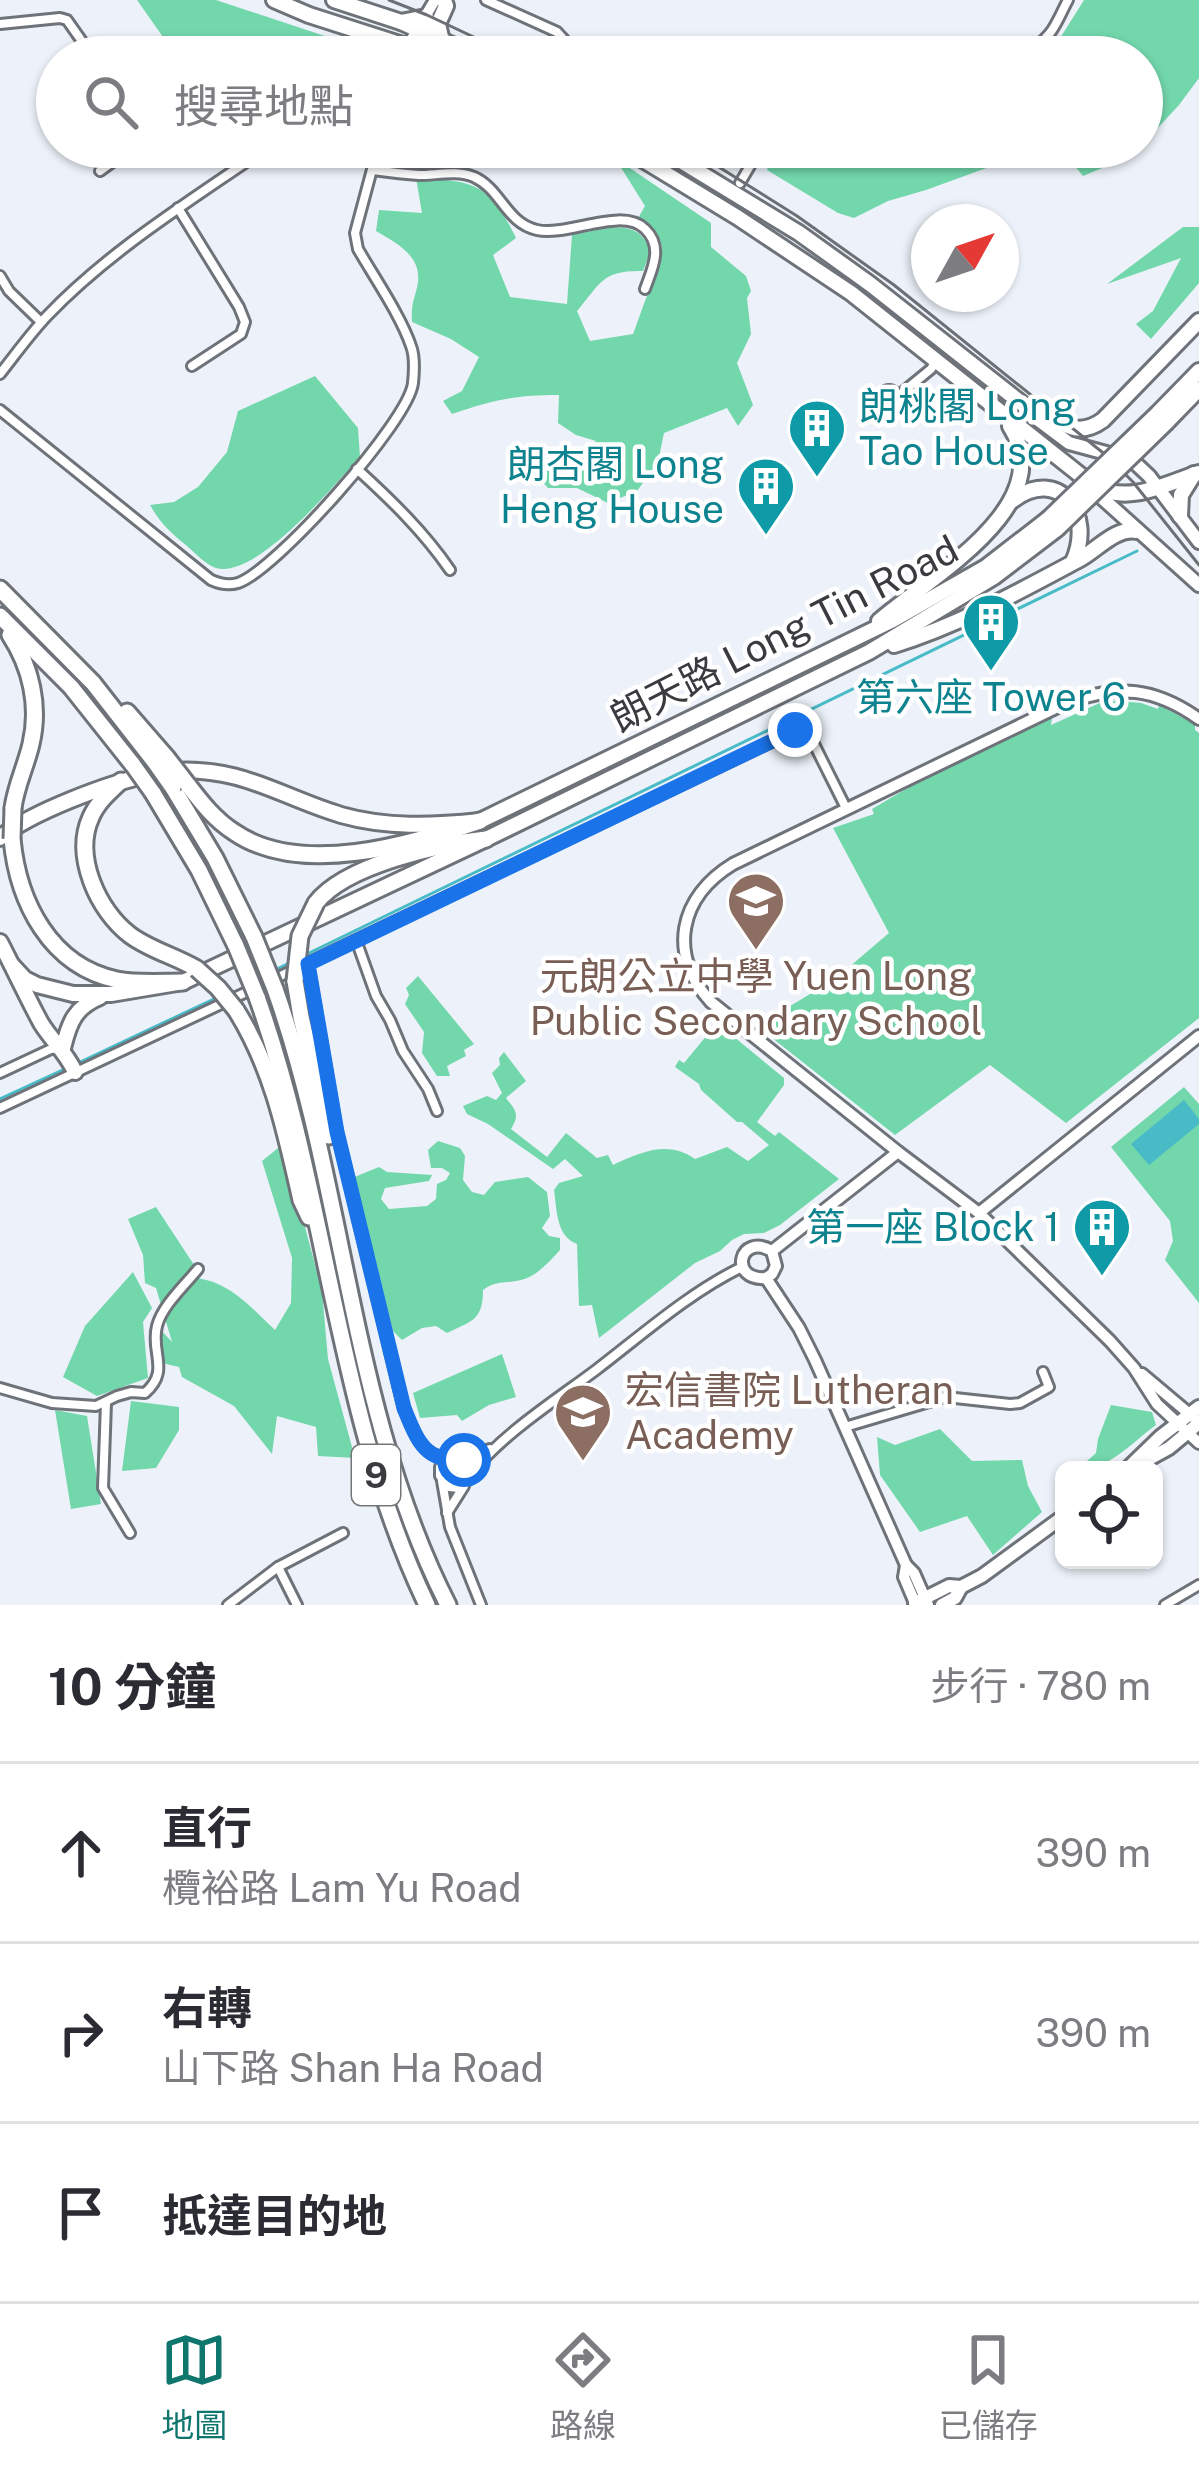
<!DOCTYPE html>
<html lang="zh-TW">
<head>
<meta charset="utf-8">
<style>
	body { margin:0; font-family:"Public Sans","Noto Sans TC",sans-serif; background:#f2f2f3; color:#2b2b33 }
	.controls { position:absolute; right:36px; bottom:36px; display:grid; overflow:hidden; border-radius:18px; box-shadow:0 3px 9px #0004 }
	.controls button { width:108px; height:108px; display:grid; place-items:center; padding:0; border:0; border-bottom:3px solid #e1e1e2; background:#fff; color:#2b2b33; font:60px sans-serif }
	.compass { position:absolute; left:911px; top:204px; width:108px; height:108px; border-radius:50%; background:#fff; box-shadow:0 3px 9px #0004; rotate:50deg }
	.stop { position:absolute; width:36px; height:36px; margin:-27px; border:9px solid #1a73e8; border-radius:50%; background:#fff }
	.stop.end { background:#1a73e8; border-color:#fff; box-shadow:0 3px 12px #0008 }
	.list { margin:0; padding:0; list-style:none }
	h2 { display:flex; justify-content:space-between; align-items:center; height:156px; margin:0; padding:0 48px; font-size:51px }
	h2 small { font-size:39px; font-weight:400; color:#7c7c81 }
	.list li { display:grid; grid-template-columns:78px 1fr auto; gap:36px; align-items:center; box-sizing:border-box; height:180px; padding:0 48px; border-top:3px solid #e1e1e2 }
	.list b { display:block; font-size:45px; white-space:nowrap }
	.list p { margin:0; font-size:39px; white-space:nowrap; color:#7c7c81 }
	.list em { font-size:39px; font-style:normal; color:#7c7c81 }
	.icon { flex:none; width:66px; height:66px; fill:none; stroke:currentColor; stroke-width:2; stroke-linecap:round; stroke-linejoin:round }
	.map { position:relative; flex:none; width:1199px; height:1605px; overflow:hidden }
	.search { position:absolute; background:#fff; box-shadow:0 3px 9px #0004; left:36px; right:36px; top:36px; height:132px; display:flex; align-items:center; gap:30px; box-sizing:border-box; padding:0 42px; border-radius:66px; color:#7c7c81; font-size:45px }
	.sheet { height:696px; background:#fff }
	nav { display:flex; justify-content:space-around; align-items:center; box-sizing:border-box; height:168px; border-top:3px solid #e1e1e2; background:#fff; font-size:33px; color:#7c7c81 }
	nav a { display:grid; justify-items:center; gap:6px }
	nav .on { color:#0f766e }
	.map>svg:first-child { display:block }
	.green { fill:#73d7ac }
	.water { fill:#48bbc7 }
	.lines { fill:none; stroke-linecap:round; stroke-linejoin:round }
	.stream { stroke:#48bbc7; stroke-width:3 }
	.minor-casing { stroke:#6e7279; stroke-width:14 }
	.tertiary-casing { stroke:#6e7279; stroke-width:16 }
	.secondary-casing { stroke:#6e7279; stroke-width:18 }
	.primary-casing { stroke:#6e7279; stroke-width:20 }
	.motorway-casing { stroke:#6e7279; stroke-width:21 }
	.minor { stroke:#fff; stroke-width:8 }
	.tertiary { stroke:#fff; stroke-width:10 }
	.secondary { stroke:#fff; stroke-width:12 }
	.primary { stroke:#fff; stroke-width:14 }
	.motorway { stroke:#fff; stroke-width:15 }
	.tram { stroke:#6c6f73; stroke-width:3 }
	.primary-bridge-casing { stroke:#6e7279; stroke-width:20; stroke-linecap:butt }
	.motorway-bridge-casing { stroke:#6e7279; stroke-width:21; stroke-linecap:butt }
	.primary-bridge { stroke:#fff; stroke-width:14 }
	.motorway-bridge { stroke:#fff; stroke-width:15 }
	.route { stroke:#1a73e8; stroke-width:15 }
	.labels { text-anchor:middle; stroke-width:9; stroke-linejoin:round; paint-order:stroke }
	.shield { fill:#fff; stroke:#747678; stroke-width:3 }
	.shield-label { font-size:36px; font-weight:bold; fill:#393b3e }
	.culture-label { font-size:39px; fill:#0d838f; stroke:#fff; text-anchor:end }
	.street-label { font-size:39px; fill:#393b3e; stroke:#fff }
	.education-label { font-size:39px; fill:#785e54; stroke:#fff }
</style>
</head>
<body>
<div class="map">
<svg width="1199" height="1605" viewBox="0 0 1199 1605">
	<rect width="100%" height="100%" fill="#edf2fa"/>
	<!-- green -->
	<g class="green">
		<path d="M137,0H216L376,53L379,57H177Z"/>
		<path d="M1084,0H1199V78L1179,105L1142,145V57H1043L1057,43Z"/>
		<path d="M775,147H1139L1124,159L1083,176L1074,165L1022,155L926,190L888,201L854,218L838,213L767,170Z"/>
		<path d="M615,158L711,223V247L746,276L751,291L747,298L751,334L737,363L753,405L738,426L727,408L664,433L658,462L637,491L608,503L577,488H548L528,466L533,456L567,462L596,441L576,435L558,423L559,395C515,395 493,400 452,414L443,401L462,391L479,357L451,339L412,322C411,300 415,300 418,282C421,255 396,243 376,231L379,210L422,213L416,178C474,181 489,182 516,238L493,255L510,297L567,304L572,235C601,230 641,214 650,253L643,271C602,270 601,283 577,311L590,341L633,334C638,321 642,308 647,296C659,265 678,239 637,220L645,206Z"/>
		<path d="M1183,227H1199V283L1151,339L1136,324L1153,311L1181,258L1107,284Z"/>
		<path d="M315,376L358,428L360,457C334,485 257,579 216,568C206,565 195,553 187,546C171,533 160,523 150,505L174,502L198,487L227,452L238,411Z"/>
		<path d="M1119,701L1141,703L1158,709L1159,705L1195,724V730L1199,733V1018L1066,1123L990,1065L895,1135L757,1026L835,979L889,933L833,828L874,814L872,809L940,769L1052,718L1051,725L1102,702Z"/>
		<path d="M418,976L474,1044L464,1050L466,1056L447,1066L450,1076H437L422,1053L424,1032L405,1004L409,995L406,988Z"/>
		<path d="M717,1023L784,1078V1085L757,1122L775,1136L779,1132L839,1179L780,1225L764,1233L744,1234L732,1240L720,1251L695,1263L599,1338L592,1305L579,1306L577,1244C556,1236 557,1210 554,1190L559,1183L583,1176L565,1159L553,1169L488,1124L467,1114L463,1106L487,1096L496,1100L502,1093L492,1073L500,1065L499,1058L504,1052L526,1081L506,1098C516,1111 520,1114 511,1129L547,1157L566,1133L597,1158L608,1155L613,1165C641,1152 668,1140 695,1159L727,1147L748,1161L769,1145L742,1122H737L701,1090L699,1084L675,1067L679,1060L684,1063Z"/>
		<path d="M1184,1087L1199,1104V1303L1165,1260L1173,1241L1170,1221L1111,1147Z"/>
		<path d="M438,1141L460,1148L465,1156L463,1180L472,1192L484,1195L495,1182L528,1177L547,1192L550,1216L542,1228L549,1236L560,1238V1250C550,1261 536,1277 521,1280C505,1284 497,1280 483,1290C483,1321 471,1321 447,1333L436,1326L422,1328L402,1340L393,1331L352,1178L379,1167L387,1172L432,1175L429,1181L385,1188L381,1199L389,1209L427,1206L436,1199L437,1184L446,1180L450,1173L442,1168H431L428,1150Z"/>
		<path d="M283,1144L322,1291L328,1359L355,1458L318,1456L316,1427L277,1416L272,1454L234,1406L182,1377L179,1367L162,1363L160,1329L172,1342L156,1288L145,1283L143,1255L128,1219L156,1207L200,1274L195,1278C229,1281 252,1308 275,1330L291,1303L292,1258L262,1161Z"/>
		<path d="M133,1272L152,1308L143,1322L148,1378L97,1396L63,1377L85,1326Z"/>
		<path d="M502,1354L516,1397L489,1405L462,1421L457,1415L420,1418L413,1393Z"/>
		<path d="M131,1401L179,1407V1430L156,1468L122,1471Z"/>
		<path d="M1111,1405L1152,1412L1156,1425C1131,1443 1109,1470 1077,1470L1096,1453L1098,1439Z"/>
		<path d="M55,1410L87,1416L101,1504L71,1509Z"/>
		<path d="M940,1429L972,1461L1022,1460L1028,1486L1042,1512L993,1555L967,1516L920,1532L880,1475L877,1437L895,1445Z"/>
	</g>
	<!-- water -->
	<path class="water" d="M1184,1100L1199,1119V1124L1149,1165L1131,1144Z"/>
	<g class="lines">
		<!-- stream -->
		<g class="stream">
			<path d="M305,955L1137,551"/>
			<path d="M273,971L291,962"/>
			<path d="M78,1063L216,998"/>
			<path d="M0,1099L69,1067"/>
		</g>
		<defs>
			<g id="minor">
				<path d="M486,0L557,32L580,57"/>
				<path d="M0,24L60,18L67,20L93,57"/>
				<path d="M885,57C897,55 910,52 923,52C962,54 1021,71 1050,33C1057,24 1062,11 1068,0"/>
				<path d="M373,170C388,172 404,174 419,175C437,175 457,170 474,177C501,189 506,223 537,230C567,237 622,206 645,229C664,247 652,269 645,289"/>
				<path d="M100,171L133,147"/>
				<path d="M740,183L761,147"/>
				<path d="M178,208L239,307L245,322L241,334L192,366"/>
				<path d="M0,276L9,291L41,322"/>
				<path d="M0,374C15,355 30,334 47,316C111,249 192,200 268,147"/>
				<circle cx="889" cy="399" r="9"/>
				<path d="M898,396L931,369L936,361"/>
				<path d="M0,410L211,580C220,584 228,586 238,583C275,571 409,421 413,383C414,373 415,356 411,346C401,316 374,277 358,249L355,233L378,147"/>
				<path d="M357,469C391,500 424,532 450,570"/>
				<path d="M356,940L376,996L390,1020L403,1051L428,1089L437,1111"/>
				<path d="M308,964L337,1132L404,1409C412,1426 418,1451 439,1456C451,1460 457,1456 468,1463L470,1478L459,1488L449,1487L440,1476V1467L451,1457"/>
				<path d="M272,980L805,726L846,808"/>
				<path d="M0,1073L51,1049L59,1048"/>
				<path d="M0,1108L253,989"/>
				<path d="M0,1388L52,1403L96,1406L117,1396L131,1392L145,1393C171,1370 150,1353 157,1326C162,1306 185,1285 198,1269"/>
				<path d="M106,1403L103,1488L130,1533"/>
				<path d="M845,1427L946,1397L1010,1404L1020,1403L1049,1387L1043,1372"/>
				<path d="M460,1458L490,1449"/>
				<path d="M472,1472C507,1431 553,1402 596,1370C643,1334 689,1293 742,1267"/>
				<path d="M442,1481L450,1527L481,1605"/>
				<path d="M447,1513L464,1486"/>
				<path d="M278,1567L297,1605"/>
				<path d="M228,1605L278,1567L343,1533"/>
				<path d="M1165,1605L1199,1585"/>
			</g>
			<g id="tertiary">
				<path d="M407,47L435,0"/>
				<path d="M1199,719C1154,687 1119,685 1068,702L733,864C679,897 667,954 711,1002L898,1152L979,1213L1110,1341L1134,1368L1157,1404L1199,1443"/>
				<path d="M979,1213L1199,1036"/>
				<path d="M772,1251L898,1152"/>
				<path d="M766,1278L799,1328L815,1360L906,1565L914,1573L928,1605"/>
				<path d="M766,1278C728,1281 739,1232 772,1251"/>
				<path d="M766,1278L772,1274L776,1266L772,1251"/>
				<path d="M1142,1374L1199,1422"/>
				<path d="M906,1565L904,1577L915,1603"/>
			</g>
			<g id="secondary">
				<path d="M1025,406L1033,416L1069,443L1132,460L1149,476L1199,542"/>
				<path d="M1091,488L1199,585"/>
				<path d="M1136,1466L1169,1448L1199,1423"/>
				<path d="M1126,1470L1160,1437L1199,1407"/>
				<path d="M916,1605L915,1603L949,1586L961,1587L982,1576L1064,1516"/>
				<path d="M942,1605L955,1598L961,1587"/>
			</g>
			<g id="primary">
				<path d="M274,0L309,15L440,57"/>
				<path d="M334,0L401,22L479,57"/>
				<path d="M401,22L426,17L429,40"/>
				<path d="M442,41L438,24L446,6L444,0"/>
				<path d="M622,147L737,217L851,293L1094,486C1128,505 1165,484 1199,473"/>
				<path d="M658,147L799,233L870,284L1025,406C1055,411 1070,444 1103,420L1199,321"/>
				<path d="M1158,413L1199,371"/>
				<path d="M1167,422L1199,389"/>
				<path d="M1013,500C1059,466 1095,514 1073,562"/>
				<path d="M1180,516L1181,495L1194,474"/>
				<path d="M879,621C928,578 1061,506 1010,426"/>
				<path d="M894,645C959,625 1020,591 1080,559C1098,549 1116,527 1137,531"/>
				<path d="M171,771C242,766 278,796 341,815C387,828 433,826 480,821L893,620L986,567L1048,519"/>
				<path d="M0,838C29,813 111,782 149,775"/>
				<path d="M0,942C14,969 27,997 41,1023C52,1041 66,1052 75,1072"/>
				<path d="M12,965L25,979L37,985L73,994H111L183,982L486,839L869,652L994,577L1057,529"/>
				<path d="M63,1048C69,1023 75,1007 100,997"/>
			</g>
			<g id="motorway">
				<path d="M0,589L93,683L154,761"/>
				<path d="M0,616L71,687L133,765"/>
				<path d="M10,635C31,667 40,706 31,744C26,766 16,785 13,808"/>
				<path d="M127,712L167,758"/>
				<path d="M121,781C109,792 97,803 91,817C73,856 98,911 130,935C150,950 175,956 197,969"/>
				<path d="M188,785C201,802 215,820 234,832C301,878 410,844 480,821"/>
				<path d="M173,788L215,858L254,937"/>
				<path d="M153,793L199,870L236,946"/>
				<path d="M12,839C18,902 50,966 117,980C138,984 161,982 183,982"/>
				<path d="M316,903C345,865 440,844 486,839"/>
				<path d="M295,981L301,1017L329,1136"/>
				<path d="M275,989C346,1190 350,1413 448,1605"/>
				<path d="M257,997C328,1196 335,1413 427,1605"/>
				<path d="M236,1010C273,1069 286,1134 301,1200L309,1217"/>
			</g>
		</defs>
		<!-- minor casing -->
		<use href="#minor" class="minor-casing"/>
		<!-- tertiary casing -->
		<use href="#tertiary" class="tertiary-casing"/>
		<!-- secondary casing -->
		<use href="#secondary" class="secondary-casing"/>
		<!-- primary casing -->
		<use href="#primary" class="primary-casing"/>
		<!-- motorway casing -->
		<use href="#motorway" class="motorway-casing"/>
		<!-- minor -->
		<use href="#minor" class="minor"/>
		<!-- tertiary -->
		<use href="#tertiary" class="tertiary"/>
		<!-- secondary -->
		<use href="#secondary" class="secondary"/>
		<!-- primary -->
		<use href="#primary" class="primary"/>
		<!-- motorway -->
		<use href="#motorway" class="motorway"/>
		<!-- tram -->
		<g class="tram">
			<path d="M389,0L427,15L516,57"/>
			<path d="M687,147L797,216L894,285L1107,456L1133,482L1199,565"/>
		</g>
		<defs>
			<g id="primary-bridge">
				<path d="M1048,519L1158,413"/>
				<path d="M1057,529L1167,422"/>
			</g>
			<g id="motorway-bridge">
				<path d="M167,758L188,785"/>
				<path d="M154,761L173,788"/>
				<path d="M133,765L153,793"/>
				<path d="M12,839L13,808"/>
				<path d="M254,937L275,989"/>
				<path d="M236,946L257,997"/>
				<path d="M197,969L218,988L236,1010"/>
				<path d="M295,981L300,936L316,903"/>
			</g>
		</defs>
		<!-- primary-bridge casing -->
		<use href="#primary-bridge" class="primary-bridge-casing"/>
		<!-- motorway-bridge casing -->
		<use href="#motorway-bridge" class="motorway-bridge-casing"/>
		<!-- primary-bridge -->
		<use href="#primary-bridge" class="primary-bridge"/>
		<!-- motorway-bridge -->
		<use href="#motorway-bridge" class="motorway-bridge"/>
	</g>
	<g class="lines">
		<!-- route -->
		<path class="route" d="M464,1460C457,1458 450,1459 443,1458C420,1454 412,1427 404,1408L337,1132L308,964L795,730"/>
	</g>
	<!-- icons -->
	<defs>
		<symbol id="building-pin" viewBox="-11 -11 22 30"><path d="M0 17L-7.5 6A9.5 9.5 0 1 1 7.5 6Z" fill="#0f9aa8" stroke="#fff"/><path d="M-4-6H4V6H1V3H-1V6H-4ZM-2.5-4.3h1.7v1.8h-1.7ZM.8-4.3h1.7v1.8H.8ZM-2.5-1h1.7V.8h-1.7ZM.8-1h1.7V.8H.8Z" fill="#fff"/></symbol>
		<symbol id="school-pin" viewBox="-11 -11 22 30"><path d="M0 17L-7.5 6A9.5 9.5 0 1 1 7.5 6Z" fill="#8d6e63" stroke="#fff"/><path d="M0-5L7-2L0 1L-7-2ZM-4 1L0 2.5L4 1V4Q0 6-4 4Z" fill="#fff"/></symbol>
	</defs>
	<g fill-rule="evenodd">
		<use href="#building-pin" x="784" y="395" width="66" height="90"/>
		<use href="#building-pin" x="733" y="453" width="66" height="90"/>
		<use href="#building-pin" x="958" y="589" width="66" height="90"/>
		<use href="#school-pin" x="723" y="868" width="66" height="90"/>
		<use href="#building-pin" x="1069" y="1194" width="66" height="90"/>
		<use href="#school-pin" x="550" y="1379" width="66" height="90"/>
	</g>
	<g class="labels">
		<!-- shield labels -->
		<rect class="shield" x="352" y="1445" width="48" height="60" rx="9"/>
		<g class="shield-label">
			<text x="376" y="1488">9</text>
		</g>
		<!-- culture labels -->
		<g class="culture-label">
			<text x="859" y="420" text-anchor="start">朗桃閣 Long<tspan x="859" dy="45">Tao House</tspan></text>
			<text x="724" y="478">朗杏閣 Long<tspan x="724" dy="45">Heng House</tspan></text>
			<text x="991" y="711" text-anchor="middle">第六座 Tower 6</text>
			<text x="1060" y="1241">第一座 Block 1</text>
		</g>
		<!-- street labels -->
		<g class="street-label">
			<text transform="translate(784 633) rotate(-27)" y="14">朗天路 Long Tin Road</text>
		</g>
		<!-- education labels -->
		<g class="education-label">
			<text x="756" y="990">元朗公立中學 Yuen Long<tspan x="756" dy="45">Public Secondary School</tspan></text>
			<text x="625" y="1404" text-anchor="start">宏信書院 Lutheran<tspan x="625" dy="45">Academy</tspan></text>
		</g>
	</g>
</svg>
<div class="controls">
<button><svg class="icon" aria-label="locate" viewBox="0 0 24 24"><circle cx="12" cy="12" r="6"/><path d="M12 2v4M12 18v4M2 12h4M18 12h4"/></svg></button>
</div>
<svg class="compass" viewBox="-18 -18 36 36"><path d="M0-13l5 13h-10z" fill="#e53935"/><path d="M0 13l5-13h-10z" fill="#7c7c81"/></svg>
<div class="stop" style="left:464px;top:1460px"></div>
<div class="stop end" style="left:795px;top:730px"></div>
<div class="search"><svg class="icon" aria-label="search" viewBox="0 0 24 24"><circle cx="10" cy="10" r="6"/><path d="M15 15l6 6"/></svg>搜尋地點</div>
</div>
<section class="sheet">
<h2>10 分鐘<small>步行 · 780 m</small></h2>
<ul class="list">
<li><svg class="icon" aria-label="ahead" viewBox="0 0 24 24"><path d="M12 20V5M6 11l6-6 6 6"/></svg><div><b>直行</b><p>欖裕路 Lam Yu Road</p></div><em>390 m</em></li>
<li><svg class="icon" aria-label="right" viewBox="0 0 24 24"><path d="M7 20v-9h11M14 6l5 5-5 5"/></svg><div><b>右轉</b><p>山下路 Shan Ha Road</p></div><em>390 m</em></li>
<li><svg class="icon" aria-label="arrive" viewBox="0 0 24 24"><path d="M6 21V4h12l-3 4 3 4H6"/></svg><div><b>抵達目的地</b></div></li>
</ul>
</section>
<nav>
<a class="on"><svg class="icon" aria-label="map" viewBox="0 0 24 24"><path d="M3 6l6-2 6 2 6-2v14l-6 2-6-2-6 2zM9 4v14M15 6v14"/></svg>地圖</a>
<a><svg class="icon" aria-label="directions" viewBox="0 0 24 24"><path d="M12 3l9 9-9 9-9-9zM9 14v-3h6M13 9l2 2-2 2"/></svg>路線</a>
<a><svg class="icon" aria-label="saved" viewBox="0 0 24 24"><path d="M7 4h10v16l-5-4-5 4z"/></svg>已儲存</a>
</nav>
</body>
</html>
